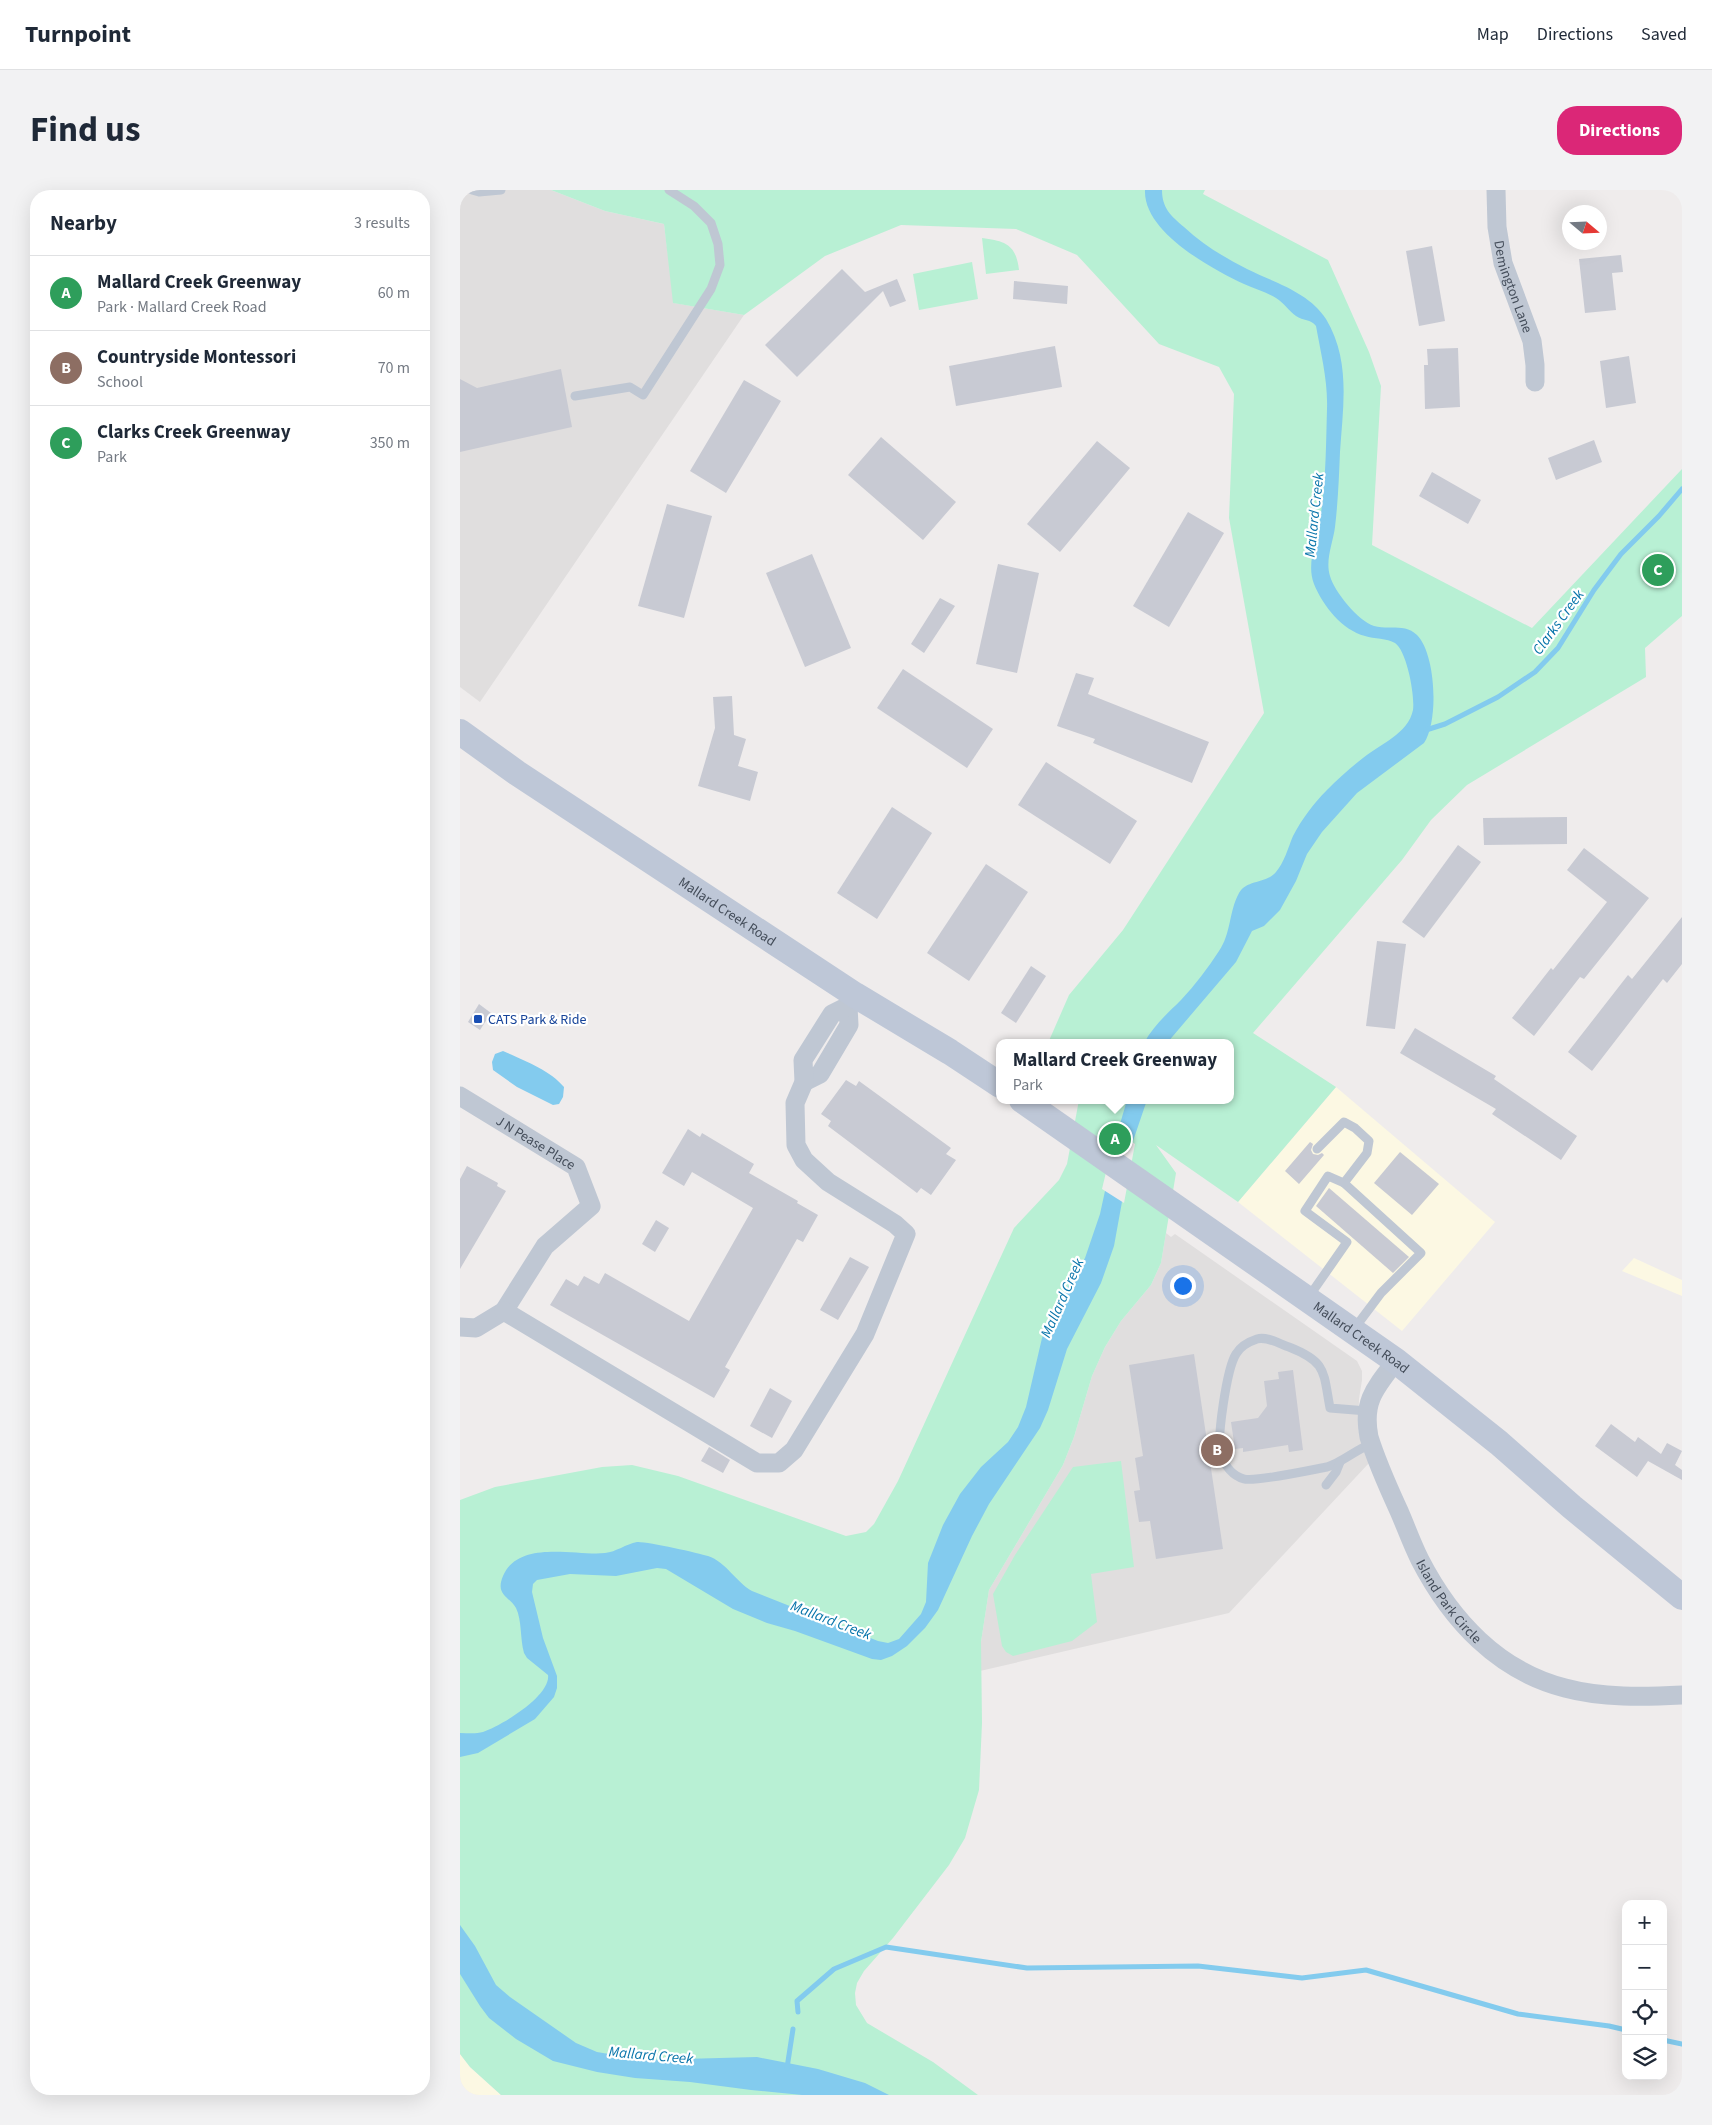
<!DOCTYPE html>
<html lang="en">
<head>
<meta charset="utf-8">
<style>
	body { margin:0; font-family:"Source Sans 3",sans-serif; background:#f2f2f3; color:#1f2937 }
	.controls { position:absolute; right:15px; bottom:15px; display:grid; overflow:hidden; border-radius:10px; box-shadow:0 5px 20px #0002 }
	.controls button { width:45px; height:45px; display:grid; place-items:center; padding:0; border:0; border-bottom:1px solid #e0e1e3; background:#fff; color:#1f2937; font:25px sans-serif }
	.compass { position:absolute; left:1102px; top:15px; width:45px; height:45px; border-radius:50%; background:#fff; box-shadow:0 5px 20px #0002; rotate:109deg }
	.you { position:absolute; left:722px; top:1095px; width:18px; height:18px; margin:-12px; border:4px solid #fff; border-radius:50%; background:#1a73e8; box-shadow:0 0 0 8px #1a73e833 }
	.badge { display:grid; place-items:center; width:32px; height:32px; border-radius:50%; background:#db2777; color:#fff; font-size:16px; font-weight:700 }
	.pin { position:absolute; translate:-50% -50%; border:2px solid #fff; box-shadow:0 1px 5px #0006 }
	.popup { position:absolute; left:536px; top:849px; width:238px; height:65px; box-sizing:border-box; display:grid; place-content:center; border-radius:10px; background:#fff; filter:drop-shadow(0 1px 4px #0005); font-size:16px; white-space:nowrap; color:#747a83 }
	.popup b { font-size:19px; color:#1f2937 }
	.popup::after { content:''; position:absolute; left:50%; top:100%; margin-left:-10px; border:10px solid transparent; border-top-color:#fff }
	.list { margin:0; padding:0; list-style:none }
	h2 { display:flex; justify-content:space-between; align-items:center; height:65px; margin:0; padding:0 20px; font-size:21px }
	h2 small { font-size:16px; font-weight:400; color:#747a83 }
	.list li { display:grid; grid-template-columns:32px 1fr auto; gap:15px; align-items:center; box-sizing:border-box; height:75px; padding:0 20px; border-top:1px solid #e0e1e3 }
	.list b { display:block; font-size:19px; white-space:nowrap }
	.list p { margin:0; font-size:16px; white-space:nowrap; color:#747a83 }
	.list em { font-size:16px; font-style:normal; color:#747a83 }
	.icon { flex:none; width:28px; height:28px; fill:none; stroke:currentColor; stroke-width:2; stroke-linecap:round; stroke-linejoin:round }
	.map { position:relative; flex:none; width:1222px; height:1905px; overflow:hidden; border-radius:20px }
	header { display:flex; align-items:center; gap:30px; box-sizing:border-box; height:70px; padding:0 25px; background:#fff; border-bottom:1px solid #e0e1e3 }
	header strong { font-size:24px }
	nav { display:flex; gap:28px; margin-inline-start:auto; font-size:18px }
	.intro { display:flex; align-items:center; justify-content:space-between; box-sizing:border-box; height:120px; padding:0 30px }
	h1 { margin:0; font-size:35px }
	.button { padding:12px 22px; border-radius:20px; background:#db2777; color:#fff; font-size:18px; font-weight:700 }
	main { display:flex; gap:30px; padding:0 30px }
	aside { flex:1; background:#fff; border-radius:20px; box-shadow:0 5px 20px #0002 }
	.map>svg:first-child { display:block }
	.commercial { fill:#fcf8e3 }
	.education { fill:#e0dede }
	.green { fill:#b8f0d4 }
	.water { fill:#83cbee }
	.pier { fill:#efecec }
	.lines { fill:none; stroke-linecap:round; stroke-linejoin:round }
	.stream { stroke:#83cbee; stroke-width:5 }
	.building { fill:#c8cad3 }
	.service { stroke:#bfc7d3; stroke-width:9 }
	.minor { stroke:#bfc7d3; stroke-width:19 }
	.secondary { stroke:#bec7d7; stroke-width:26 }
	.transit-dot { fill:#1a4fb4; stroke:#fff; stroke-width:2 }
	.labels { text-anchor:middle; stroke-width:4.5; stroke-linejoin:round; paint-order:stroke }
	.street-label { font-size:14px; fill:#444d5a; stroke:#fff }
	.transit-label { font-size:14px; fill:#164399; stroke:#fff; text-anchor:start }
	.water-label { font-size:15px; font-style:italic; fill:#0774aa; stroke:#fff }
</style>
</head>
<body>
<header>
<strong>Turnpoint</strong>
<nav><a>Map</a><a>Directions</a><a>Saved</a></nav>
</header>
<div class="intro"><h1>Find us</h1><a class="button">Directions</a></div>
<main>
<aside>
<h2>Nearby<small>3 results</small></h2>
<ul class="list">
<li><span class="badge" style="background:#2e9e5b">A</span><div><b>Mallard Creek Greenway</b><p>Park · Mallard Creek Road</p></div><em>60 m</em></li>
<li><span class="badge" style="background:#8d6e63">B</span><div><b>Countryside Montessori</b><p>School</p></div><em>70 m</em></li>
<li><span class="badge" style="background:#2e9e5b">C</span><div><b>Clarks Creek Greenway</b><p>Park</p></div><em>350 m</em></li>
</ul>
</aside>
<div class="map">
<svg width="1222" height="1905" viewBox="0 0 1222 1905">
	<rect width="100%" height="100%" fill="#efecec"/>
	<!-- commercial -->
	<g class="commercial">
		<path d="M876,897L1035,1032L942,1141L778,1012Z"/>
		<path d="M1174,1068L1222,1090V1106L1162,1081Z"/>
		<path d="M0,1864L10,1877L41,1905H0Z"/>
	</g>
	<!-- education -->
	<g class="education">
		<path d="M0,0H91L145,21L204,34L214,113L284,125L20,512L0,497Z"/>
		<path d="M706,1043L711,1047L715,1044L897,1171L902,1181V1190L899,1209L898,1239L909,1273L769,1423L520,1481L521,1452L529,1400L603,1275L614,1247L632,1186L645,1157L661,1131L691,1095L701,1073Z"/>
	</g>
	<!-- green -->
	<g class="green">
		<path d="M91,0H745L743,4L868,70L909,162L921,196L912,355L1072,438L1222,279V426L1185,458L1186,487L1007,595L971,630L942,670L793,843L876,897L778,1012L696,955L716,983L701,1073L691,1095L661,1131L645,1157L632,1186L614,1247L603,1275L529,1400L521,1452L522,1533L519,1600L505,1648L489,1675L433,1748L404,1781L397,1793L395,1803L396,1815L407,1833L473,1872L518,1905H41L10,1877L0,1864V1310L35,1297L142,1277L172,1275L218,1286L386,1346L406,1342L414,1334L438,1291L554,1038L599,990L607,974L619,910H770V853H588L609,805L663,740L804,523L769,328L774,204L759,177L699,154L617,65L556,39L441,35L365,66L284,125L213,113L204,34L145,21Z"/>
		<path d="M522,48C546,51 556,55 559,80L526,84Z"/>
		<path d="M512,72L518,109L459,120L453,84Z"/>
		<path d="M661,1271L674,1377L631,1384L637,1432L612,1451L553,1466L546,1462L542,1456L533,1404L555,1365L613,1277Z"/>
	</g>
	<!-- water -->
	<g class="water">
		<path d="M685,0H702C702,18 711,26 724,37C743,55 764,67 787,79C813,92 849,102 866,129C891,171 883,216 880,262C879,287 878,312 875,337C873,353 865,370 870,386C874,401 898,431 914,436C928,440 945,433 957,445C976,464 979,531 964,553L897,603L862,642L847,664L836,691L820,720L804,736L792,741L776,772L707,853H684C694,835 707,824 721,810C735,795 748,778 759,761C771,744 769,721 779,703C787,689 806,694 816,682C824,673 828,658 833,646C842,629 853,614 867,600C878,589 890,578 903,568C920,554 948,544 953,520C955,506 947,461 935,453C927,448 914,449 905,446C882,440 863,416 854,394C846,374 857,350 860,329C866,294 866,255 867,219C868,191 861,164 856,136C851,129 843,131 836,126C829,121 824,113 816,108C806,102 795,99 784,94C752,79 683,42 685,0Z"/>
		<path d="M43,861C63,870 90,880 104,897L103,907L99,914L93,915L57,897L33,880L32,872L35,864Z"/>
		<path d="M667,910H687L673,951L654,1056L641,1093L607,1159L588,1220L580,1238L529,1314L512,1346L478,1420L465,1438L447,1456L432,1466L421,1470L412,1469L335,1441L307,1433L273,1419L206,1379L197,1378L156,1386L110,1384L77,1390L73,1394L72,1402L83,1448L97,1486V1498L94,1507L75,1529L18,1563L0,1567V1543C8,1543 16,1544 23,1542C41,1536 91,1506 88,1485L67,1468L64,1463C60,1449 62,1430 56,1418C49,1406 35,1405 43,1386C59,1349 115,1366 145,1363C156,1362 166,1354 177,1352C185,1351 239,1363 248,1366C266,1372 276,1392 292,1401L418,1451L428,1453L439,1449L461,1424L466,1412L468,1373L483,1335L500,1304L521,1277L548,1252L558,1237L566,1217L582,1148L598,1113L625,1068L640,1024L658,941Z"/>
		<path d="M0,1735L15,1756L36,1795L50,1807L116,1853L137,1862L185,1870L297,1867L358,1879L405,1893L429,1905H342L291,1900L230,1892L175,1888L137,1882L93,1871L56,1849L29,1828L20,1816L0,1784Z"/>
	</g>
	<!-- pier -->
	<path class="pier" d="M656,941L675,954L664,1013L642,999Z"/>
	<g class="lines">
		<!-- stream -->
		<g class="stream">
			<path d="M966,540L985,534L1038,507L1075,482L1098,458L1134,400L1161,364L1199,326L1222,299"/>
			<path d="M338,1822L337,1811L374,1779L426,1757L567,1778L738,1776L842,1788L906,1780L1058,1824L1149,1836L1166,1840"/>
			<path d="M1203,1850L1222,1854"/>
			<path d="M327,1878L333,1839"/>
		</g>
	</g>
	<!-- building -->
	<g class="building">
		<path d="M972,56L985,131L959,136L946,61Z"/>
		<path d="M1161,65L1163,82L1152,83L1156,120L1125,123L1119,69Z"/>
		<path d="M382,79L405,102L437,89L446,111L430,117L423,101L337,187L305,155Z"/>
		<path d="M554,91L608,96L607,114L553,109Z"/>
		<path d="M595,156L602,197L496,216L489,176Z"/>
		<path d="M998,158L1000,217L965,219L964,175H968L967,159Z"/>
		<path d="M1169,166L1176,213L1146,218L1140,171Z"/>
		<path d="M101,179L112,237L0,262V189L17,198Z"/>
		<path d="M284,190L321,211L266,303L230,281Z"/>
		<path d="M421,247L496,312L463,350L388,285Z"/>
		<path d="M1134,250L1142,272L1096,290L1088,268Z"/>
		<path d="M637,251L670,278L600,362L567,334Z"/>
		<path d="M972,282L1021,310L1008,334L959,306Z"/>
		<path d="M207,314L252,326L224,428L178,416Z"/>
		<path d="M728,322L764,343L709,437L673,416Z"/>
		<path d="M352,364L391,458L345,477L306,383Z"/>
		<path d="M538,374L579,383L557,483L516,474Z"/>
		<path d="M480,408L495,416L464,463L451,454Z"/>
		<path d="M443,479L533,539L507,578L417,518Z"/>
		<path d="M616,483L634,488L628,504L749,552L732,593L633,553L635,549L597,536Z"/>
		<path d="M272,506L274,545L286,549L278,576L298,582L290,611L238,596L255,538L253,507Z"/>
		<path d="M586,572L677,631L650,674L558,615Z"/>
		<path d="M432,617L472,643L417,729L377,703Z"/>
		<path d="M1107,627V654L1024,655L1023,628Z"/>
		<path d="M998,655L1021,672L964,748L942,732Z"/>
		<path d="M1124,658L1189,708L1124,789L1120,787L1074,846L1052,828L1091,778L1093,780L1147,712L1107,680Z"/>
		<path d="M526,674L568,702L509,791L467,763Z"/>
		<path d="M1222,727V774L1207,793L1203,789L1132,881L1108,862L1168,785L1172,789Z"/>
		<path d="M917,751L946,754L935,839L906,836Z"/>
		<path d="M571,776L586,786L556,833L541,823Z"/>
		<path d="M19,814L31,823L20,840L8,832Z"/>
		<path d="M955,838L1036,886L1034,889L1117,946L1101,970L1032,924L1036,919L940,863Z"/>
		<path d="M386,890L396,896L399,891L491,958L486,964L496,970L471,1005L461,998L457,1003L368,936L371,931L361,924Z"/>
		<path d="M228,939L240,947L242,943L294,974L289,983L338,1011L337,1013L358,1025L343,1052L337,1049L265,1177L270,1180L254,1208L90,1115L106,1089L118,1096L124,1086L139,1094L145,1083L229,1131L293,1018L232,982L224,996L202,983Z"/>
		<path d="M850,952L853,954L851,960L853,964L858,965L862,963L864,965L839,994L825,981Z"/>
		<path d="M940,962L979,994L952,1025L914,993Z"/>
		<path d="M7,976L38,993L37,996L46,1001L0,1079V989Z"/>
		<path d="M869,998L949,1067L933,1083L856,1016Z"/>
		<path d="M196,1030L209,1038L195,1062L182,1054Z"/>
		<path d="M390,1067L409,1077L378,1130L360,1120Z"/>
		<path d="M734,1164L763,1359L696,1369L690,1331L679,1332L674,1301L680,1300L675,1268L683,1266L669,1175Z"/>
		<path d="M833,1180L843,1260L829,1262L828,1255L783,1262V1258L775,1259L771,1232L798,1228L807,1216L804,1191L819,1189L818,1182Z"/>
		<path d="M310,1198L332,1211L312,1248L290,1236Z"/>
		<path d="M1151,1234L1175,1252L1178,1247L1201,1264L1207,1253L1222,1261L1215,1275L1222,1280V1290L1188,1271L1177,1287L1135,1256Z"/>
		<path d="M249,1257L270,1270L263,1283L241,1271Z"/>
	</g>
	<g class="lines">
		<!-- service -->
		<g class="service">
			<path d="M12,0L19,2L41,0"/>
			<path d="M115,206L170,197L183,205L251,99L260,75L258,54L251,33L234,16L209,0"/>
			<path d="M857,959L884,932L895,938L909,951L907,963L884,993L961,1063L921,1103L894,1139"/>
			<path d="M848,1108L887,1052L845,1021L868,986L884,993"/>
			<path d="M907,1221L870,1218C863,1181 867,1172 829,1157C820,1154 807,1146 797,1149C788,1152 780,1157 776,1164C767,1178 756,1250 761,1265C765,1276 773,1286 784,1289C796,1292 851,1280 867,1277C883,1272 895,1260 911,1254"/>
			<path d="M866,1295L876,1282L880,1272"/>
		</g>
		<!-- minor -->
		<g class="minor">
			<path id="s1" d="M1036,0L1037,37L1043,73L1072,151L1075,175V192"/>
			<path d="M344,892L360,884L389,835L388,816"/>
			<path id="s2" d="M0,906L116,977L131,1016L85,1056L44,1121L16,1138L0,1137"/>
			<path d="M44,1121L297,1273H319L334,1260L405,1144L446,1044L435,1034L368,992L344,970L336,955L335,913L344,892L343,870L372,824L388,816L395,805"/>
			<path id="s3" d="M936,1171C915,1198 902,1212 909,1247C917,1273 928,1297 939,1321C946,1337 952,1354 960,1370C991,1430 1038,1481 1105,1498C1142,1508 1184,1507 1222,1505"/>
		</g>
		<!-- secondary -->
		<g class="secondary">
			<path id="s4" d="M0,542L57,583L395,805L490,862L540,895"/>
			<path id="s5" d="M562,910L936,1171L1039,1253L1112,1317L1222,1407"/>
		</g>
	</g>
	<!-- markers -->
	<rect class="transit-dot" x="13" y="824" width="10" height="10" rx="2.5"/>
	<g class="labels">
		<!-- street labels -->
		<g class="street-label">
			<text dy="5" stroke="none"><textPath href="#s1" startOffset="99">Demington Lane</textPath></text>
			<text dy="5" stroke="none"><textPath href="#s4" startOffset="322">Mallard Creek Road</textPath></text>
			<text dy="5" stroke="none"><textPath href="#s2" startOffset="89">J N Pease Place</textPath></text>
			<text dy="5" stroke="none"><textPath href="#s5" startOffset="414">Mallard Creek Road</textPath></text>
			<text dy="5" stroke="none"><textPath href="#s3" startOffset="268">Island Park Circle</textPath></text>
		</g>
		<!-- transit labels -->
		<g class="transit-label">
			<text x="28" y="834">CATS Park &amp; Ride</text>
		</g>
		<!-- water labels -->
		<g class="water-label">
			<text transform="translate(854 325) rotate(-84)" y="5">Mallard Creek</text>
			<text transform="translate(1098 432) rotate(-54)" y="5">Clarks Creek</text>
			<text transform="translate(602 1108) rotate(-66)" y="5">Mallard Creek</text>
			<text transform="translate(371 1430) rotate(21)" y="5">Mallard Creek</text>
			<text transform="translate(191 1865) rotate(5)" y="5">Mallard Creek</text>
		</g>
	</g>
</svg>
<div class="controls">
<button>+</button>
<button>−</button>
<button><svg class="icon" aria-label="locate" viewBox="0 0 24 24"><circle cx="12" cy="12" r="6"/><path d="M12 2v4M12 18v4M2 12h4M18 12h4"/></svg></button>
<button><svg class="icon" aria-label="layers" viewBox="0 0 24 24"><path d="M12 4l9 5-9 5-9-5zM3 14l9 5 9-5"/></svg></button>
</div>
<svg class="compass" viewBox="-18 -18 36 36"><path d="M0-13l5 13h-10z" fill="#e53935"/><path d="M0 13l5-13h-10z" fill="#747a83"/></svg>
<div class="you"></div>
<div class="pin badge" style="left:655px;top:949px;background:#2e9e5b">A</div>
<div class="popup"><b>Mallard Creek Greenway</b>Park</div>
<div class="pin badge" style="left:757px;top:1260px;background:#8d6e63">B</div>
<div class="pin badge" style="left:1198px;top:380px;background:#2e9e5b">C</div>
</div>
</main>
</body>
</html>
